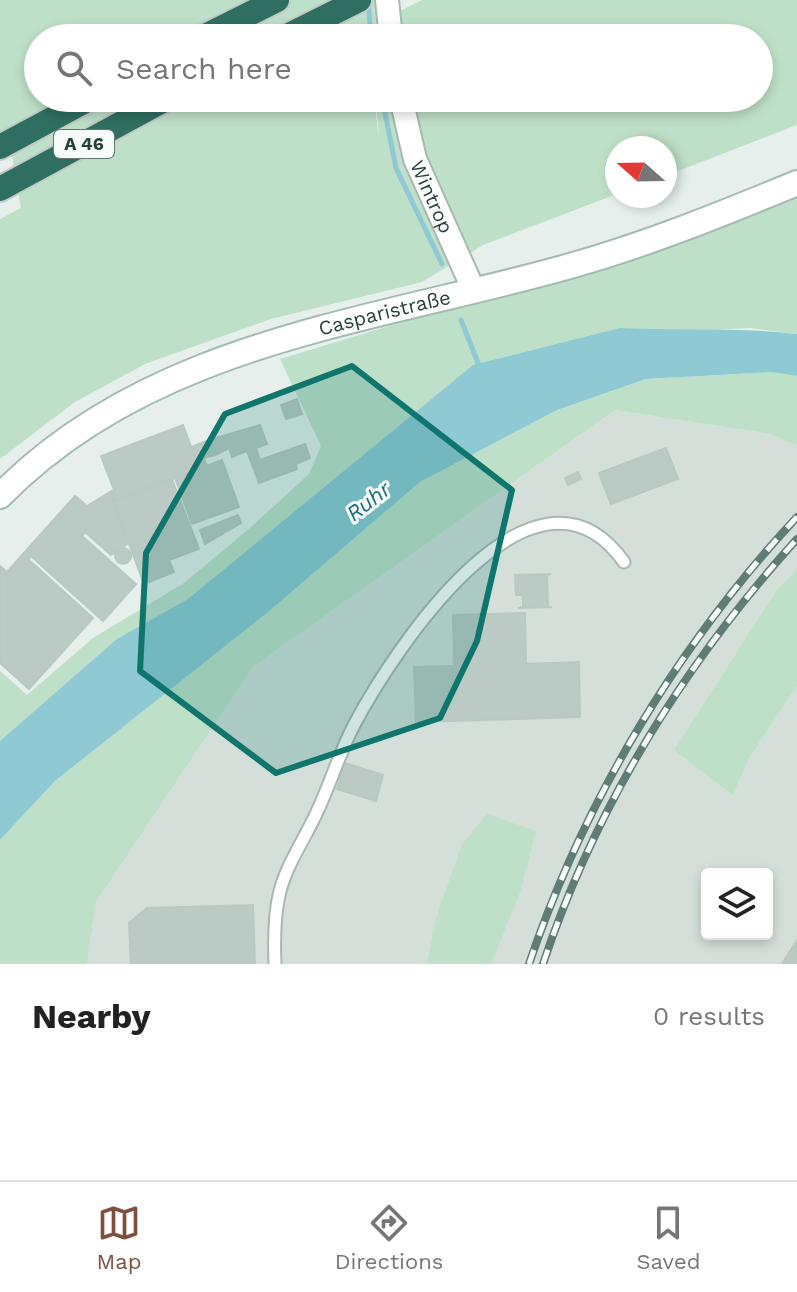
<!DOCTYPE html>
<html lang="en">
<head>
<meta charset="utf-8">
<style>
	body { margin:0; font-family:"Work Sans",sans-serif; background:#f6f6f6; color:#222 }
	.controls { position:absolute; right:24px; bottom:24px; display:grid; overflow:hidden; border-radius:8px; box-shadow:0 4px 12px #0003 }
	.controls button { width:72px; height:72px; display:grid; place-items:center; padding:0; border:0; border-bottom:2px solid #e0e0e0; background:#fff; color:#222; font:40px sans-serif }
	.compass { position:absolute; left:605px; top:136px; width:72px; height:72px; border-radius:50%; background:#fff; box-shadow:0 4px 12px #0003; rotate:290deg }
	.list { margin:0; padding:0; list-style:none }
	h2 { display:flex; justify-content:space-between; align-items:center; height:104px; margin:0; padding:0 32px; font-size:34px }
	h2 small { font-size:26px; font-weight:400; color:#767676 }
	.icon { flex:none; width:44px; height:44px; fill:none; stroke:currentColor; stroke-width:2; stroke-linecap:round; stroke-linejoin:round }
	.map { position:relative; flex:none; width:797px; height:964px; overflow:hidden }
	.search { position:absolute; background:#fff; box-shadow:0 4px 12px #0003; left:24px; right:24px; top:24px; height:88px; display:flex; align-items:center; gap:20px; box-sizing:border-box; padding:0 28px; border-radius:44px; color:#767676; font-size:30px }
	.sheet { height:216px; background:#fff }
	nav { display:flex; justify-content:space-around; align-items:center; box-sizing:border-box; height:112px; border-top:2px solid #e0e0e0; background:#fff; font-size:22px; color:#767676 }
	nav a { display:grid; justify-items:center; gap:4px }
	nav .on { color:#804e3d }
	.map>svg:first-child { display:block }
	.built { fill:#d4dfda; fill-rule:evenodd }
	.green { fill:#bfe0c8 }
	.water { fill:#8ec9d4 }
	.lines { fill:none; stroke-linecap:round; stroke-linejoin:round }
	.stream { stroke:#8ec9d4; stroke-width:5 }
	.building { fill:#bbcac4; stroke:#b8c9c2; stroke-width:2 }
	.service-casing { stroke:#a8b8b2; stroke-width:15 }
	.minor-casing { stroke:#a8b8b2; stroke-width:26 }
	.secondary-casing { stroke:#a4bbb3; stroke-width:28 }
	.motorway-casing { stroke:#c2cac8; stroke-width:28 }
	.service { stroke:#fff; stroke-width:11 }
	.minor { stroke:#fff; stroke-width:22 }
	.secondary { stroke:#fff; stroke-width:24 }
	.motorway { stroke:#2f6f62; stroke-width:24 }
	.rail-casing { stroke:#5f7d75; stroke-width:8 }
	.rail { stroke:#f7fbf9; stroke-width:5; stroke-dasharray:15; stroke-linecap:butt }
	.marked { fill:#0f766e; fill-opacity:0.2; stroke:#0f766e; stroke-width:6; stroke-linejoin:round }
	.labels { text-anchor:middle; stroke-width:6; stroke-linejoin:round; paint-order:stroke }
	.shield { fill:#f7fbf9; stroke:#637a73; stroke-width:2 }
	.shield-label { font-size:18px; font-weight:bold; fill:#24423a }
	.street-label { font-size:20px; fill:#24423a; stroke:#f7fbf9 }
	.water-label { font-size:22px; font-style:italic; fill:#1c6f80; stroke:#f7fbf9 }
</style>
</head>
<body>
<div class="map">
<svg width="797" height="964" viewBox="0 0 797 964">
	<rect width="100%" height="100%" fill="#e6efeb"/>
	<!-- built -->
	<path class="built" d="M615,410L770,434L797,446V570L777,589L674,750L733,796L748,760L797,686V964H491L494,950L435,921L427,964H87L96,902L253,667ZM707,874H767V934H707Z"/>
	<!-- green -->
	<g class="green">
		<path d="M0,0H365L369,38H38V98H374L379,139L376,98H759V38H371L368,0H396L398,12L422,0H797V125L665,176V148H617V194L483,245L422,282L271,319L145,364L75,402L0,459V219L21,208L11,150L0,131Z"/>
		<path d="M797,192V334L751,328L687,331L117,640L0,741V671L27,695L93,638L184,583L251,527L309,474L321,446L280,359L472,301Z"/>
		<path d="M773,372L797,376V446L770,434L615,410L253,667L96,902L87,964H0V840L55,781L267,613L420,482L557,410L646,379Z"/>
		<path d="M797,570V686L748,760L733,796L674,750L777,589Z"/>
		<path d="M487,814L536,831L521,890L491,964H427L435,921L462,844Z"/>
	</g>
	<!-- water -->
	<path class="water" d="M620,328C679,331 738,327 797,334V376L772,372L646,379L557,410L420,482L267,613L55,781L0,840V741L117,639L188,599L473,365Z"/>
	<g class="lines">
		<!-- stream -->
		<g class="stream">
			<path d="M368,1L371,38"/>
			<path d="M382,98L396,168L442,264"/>
			<path d="M461,320L480,368"/>
		</g>
	</g>
	<!-- building -->
	<g class="building">
		<path d="M297,399L302,414L286,419L281,405Z"/>
		<path d="M183,425L196,460L203,457L207,466L114,501L110,492L114,490L101,456Z"/>
		<path d="M260,425L267,444L256,448L260,460L305,444L310,458L296,464L297,469L259,483L247,451L232,457L229,448L215,455L209,440Z"/>
		<path d="M209,440L215,455L196,460L191,447Z"/>
		<path d="M666,448L678,479L611,504L599,473Z"/>
		<path d="M222,460L239,507L192,524L175,478Z"/>
		<path d="M578,472L581,479L568,485L565,478Z"/>
		<path d="M172,479L199,549L169,560L174,572L144,584L113,501Z"/>
		<path d="M110,492L127,544L111,555L85,532L82,536L136,584L103,621L31,556L28,559L93,618L29,689L0,663V566L7,572L75,496L87,506Z"/>
		<path d="M238,515L241,523L205,544L200,530Z"/>
		<circle cx="123" cy="556" r="8"/>
		<path d="M551,574L547,575L548,607H552L518,608L523,607V595H516L515,575Z"/>
		<path d="M525,613L526,664L579,662L580,717L416,722L414,667L454,666L453,615Z"/>
		<path d="M345,763L383,775L376,801L337,789Z"/>
		<path d="M253,905L255,964H131L129,923L147,908Z"/>
		<path d="M796,942L797,964H782Z"/>
	</g>
	<g class="lines">
		<defs>
			<path id="service" d="M275,964C274,940 274,914 280,891C287,864 304,840 316,814C330,785 339,754 354,725C393,651 534,436 624,562"/>
			<g id="minor">
				<path d="M387,0L391,38"/>
				<path id="s1" d="M401,98L415,159L474,291"/>
			</g>
			<g id="secondary">
				<path id="s2" d="M0,496C150,342 372,322 570,266C648,244 722,214 797,183"/>
			</g>
			<g id="motorway">
				<path d="M201,38L277,0"/>
				<path d="M283,38L359,0"/>
				<path d="M0,147L91,98"/>
				<path d="M0,189L168,98"/>
			</g>
		</defs>
		<!-- service casing -->
		<use href="#service" class="service-casing"/>
		<!-- minor casing -->
		<use href="#minor" class="minor-casing"/>
		<!-- secondary casing -->
		<use href="#secondary" class="secondary-casing"/>
		<!-- motorway casing -->
		<use href="#motorway" class="motorway-casing"/>
		<!-- service -->
		<use href="#service" class="service"/>
		<!-- minor -->
		<use href="#minor" class="minor"/>
		<!-- secondary -->
		<use href="#secondary" class="secondary"/>
		<!-- motorway -->
		<use href="#motorway" class="motorway"/>
		<defs>
			<g id="rail">
				<path d="M529,964C585,799 678,645 797,517"/>
				<path d="M543,964C596,805 685,663 797,539"/>
			</g>
		</defs>
		<!-- rail casing -->
		<use href="#rail" class="rail-casing"/>
		<!-- rail -->
		<use href="#rail" class="rail"/>
	</g>
	<!-- marked area -->
	<path class="marked" d="M352,366L512,490L477,641L440,718L276,773L140,671L146,553L225,414Z"/>
	<g class="labels">
		<!-- shield labels -->
		<rect class="shield" x="54" y="130" width="60" height="28" rx="6"/>
		<g class="shield-label">
			<text x="84" y="150">A 46</text>
		</g>
		<!-- street labels -->
		<g class="street-label">
			<text dy="7" stroke="none"><textPath href="#s1" startOffset="104">Wintrop</textPath></text>
			<text dy="7" stroke="none"><textPath href="#s2" startOffset="432">Casparistraße</textPath></text>
		</g>
		<!-- water labels -->
		<g class="water-label">
			<text transform="translate(368 501) rotate(-38)" y="8">Ruhr</text>
		</g>
	</g>
</svg>
<div class="controls">
<button><svg class="icon" aria-label="layers" viewBox="0 0 24 24"><path d="M12 4l9 5-9 5-9-5zM3 14l9 5 9-5"/></svg></button>
</div>
<svg class="compass" viewBox="-18 -18 36 36"><path d="M0-13l5 13h-10z" fill="#e53935"/><path d="M0 13l5-13h-10z" fill="#767676"/></svg>
<div class="search"><svg class="icon" aria-label="search" viewBox="0 0 24 24"><circle cx="10" cy="10" r="6"/><path d="M15 15l6 6"/></svg>Search here</div>
</div>
<section class="sheet">
<h2>Nearby<small>0 results</small></h2>
<ul class="list">
</ul>
</section>
<nav>
<a class="on"><svg class="icon" aria-label="map" viewBox="0 0 24 24"><path d="M3 6l6-2 6 2 6-2v14l-6 2-6-2-6 2zM9 4v14M15 6v14"/></svg>Map</a>
<a><svg class="icon" aria-label="directions" viewBox="0 0 24 24"><path d="M12 3l9 9-9 9-9-9zM9 14v-3h6M13 9l2 2-2 2"/></svg>Directions</a>
<a><svg class="icon" aria-label="saved" viewBox="0 0 24 24"><path d="M7 4h10v16l-5-4-5 4z"/></svg>Saved</a>
</nav>
</body>
</html>
